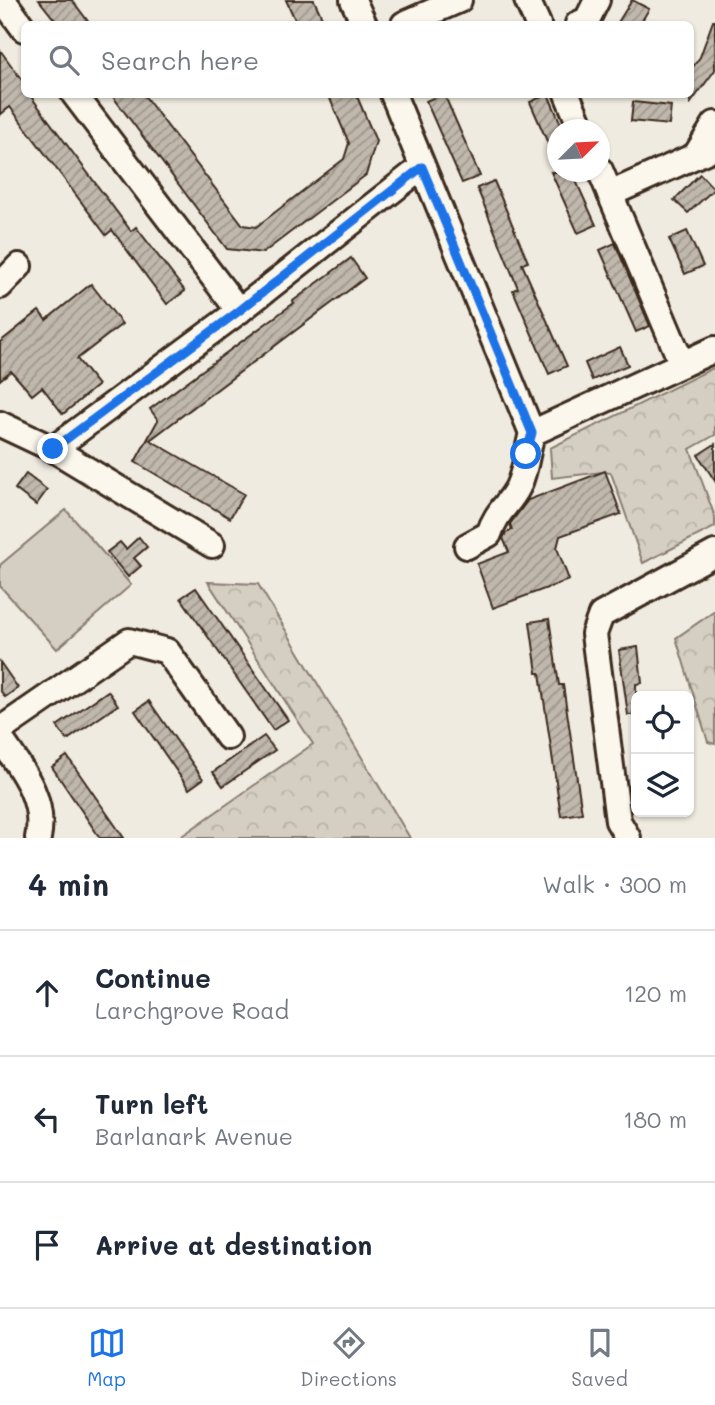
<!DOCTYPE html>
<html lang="en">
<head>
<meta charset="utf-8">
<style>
	body { margin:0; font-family:Mali,sans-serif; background:#f2f2f3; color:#1f2937 }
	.controls { position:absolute; right:21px; bottom:21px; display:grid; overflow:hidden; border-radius:10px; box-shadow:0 2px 5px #0004 }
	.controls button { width:63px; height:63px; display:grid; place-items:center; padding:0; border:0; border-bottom:2px solid #e0e1e3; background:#fff; color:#1f2937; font:35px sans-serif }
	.compass { position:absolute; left:547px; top:119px; width:63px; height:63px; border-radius:50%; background:#fff; box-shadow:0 2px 5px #0004; rotate:66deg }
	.stop { position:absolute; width:21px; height:21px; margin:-16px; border:5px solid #1a73e8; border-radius:50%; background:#fff }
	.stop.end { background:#1a73e8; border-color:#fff; box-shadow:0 2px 7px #0008 }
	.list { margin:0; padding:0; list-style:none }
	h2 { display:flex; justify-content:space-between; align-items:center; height:91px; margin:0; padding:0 28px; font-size:30px }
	h2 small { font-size:23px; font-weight:400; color:#747a83 }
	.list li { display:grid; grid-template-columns:46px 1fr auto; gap:21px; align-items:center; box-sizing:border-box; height:126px; padding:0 28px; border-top:2px solid #e0e1e3 }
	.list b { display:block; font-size:26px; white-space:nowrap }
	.list p { margin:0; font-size:23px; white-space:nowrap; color:#747a83 }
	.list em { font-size:23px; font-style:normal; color:#747a83 }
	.icon { flex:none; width:38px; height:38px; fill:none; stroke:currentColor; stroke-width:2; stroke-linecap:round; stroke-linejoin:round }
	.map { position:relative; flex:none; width:715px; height:838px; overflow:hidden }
	.search { position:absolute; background:#fff; box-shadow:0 2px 5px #0004; left:21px; right:21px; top:21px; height:77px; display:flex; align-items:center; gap:18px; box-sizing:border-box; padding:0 24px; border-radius:10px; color:#747a83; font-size:26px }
	.sheet { height:469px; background:#fff }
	nav { display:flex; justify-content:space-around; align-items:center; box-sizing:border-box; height:98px; border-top:2px solid #e0e1e3; background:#fff; font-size:19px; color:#747a83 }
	nav a { display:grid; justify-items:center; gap:4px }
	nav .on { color:#1a73e8 }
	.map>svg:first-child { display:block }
	.grass { fill:#d5cec3; stroke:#887c70; stroke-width:2 }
	.forest { fill:url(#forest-crowns); stroke:#887c70; stroke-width:2 }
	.building { fill:url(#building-hatch); stroke:#3b2a1e; stroke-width:2 }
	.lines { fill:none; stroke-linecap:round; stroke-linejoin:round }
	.minor-casing { stroke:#3b2a1e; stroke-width:30 }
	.minor { stroke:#fbf7ec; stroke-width:24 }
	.route { stroke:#1a73e8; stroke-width:9 }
</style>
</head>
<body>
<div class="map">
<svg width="715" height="838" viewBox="0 0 715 838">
	<defs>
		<pattern id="forest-crowns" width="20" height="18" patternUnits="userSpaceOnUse" patternTransform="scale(1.75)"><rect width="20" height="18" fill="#d5cec3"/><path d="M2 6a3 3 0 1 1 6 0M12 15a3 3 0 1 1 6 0" fill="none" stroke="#b8b1a7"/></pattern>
		<pattern id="building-hatch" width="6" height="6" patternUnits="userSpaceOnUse" patternTransform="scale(1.75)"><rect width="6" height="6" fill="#c0b8ad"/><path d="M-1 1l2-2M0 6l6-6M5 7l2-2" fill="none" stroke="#9d968c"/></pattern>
	</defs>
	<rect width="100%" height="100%" fill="#f0ebe0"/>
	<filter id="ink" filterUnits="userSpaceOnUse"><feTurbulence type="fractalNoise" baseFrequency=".0143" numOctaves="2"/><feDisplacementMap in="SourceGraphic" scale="14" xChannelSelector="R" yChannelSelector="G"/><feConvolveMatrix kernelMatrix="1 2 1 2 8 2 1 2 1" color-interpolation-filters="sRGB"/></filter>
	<g filter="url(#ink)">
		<!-- grass -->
		<path class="grass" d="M66,510L131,585L57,649L0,586V565Z"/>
		<!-- forest -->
		<g class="forest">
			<path d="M715,367V435L690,449L715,517V527L643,563L611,473L603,472L552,478L550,448Z"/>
			<path d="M208,582L258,584L410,838H179L313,744Z"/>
			<path d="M715,611V744L708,742L676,638Z"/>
		</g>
		<!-- building -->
		<g class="building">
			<path d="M39,0H72L90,24H58Z"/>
			<path d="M286,0H314L325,24H297Z"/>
			<path d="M632,0L649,9L640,24H617Z"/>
			<path d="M713,21H715V70L690,104V71L700,57Z"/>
			<path d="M0,50L24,83V94H29L131,231L136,227L185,291L167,304L112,230L106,235L10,107L0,115Z"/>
			<path d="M111,94H143L243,225L256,227L344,159L349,143L328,94H356L376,141L366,175L263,253L227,249Z"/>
			<path d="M442,94H444L480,176L462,183L426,101Z"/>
			<path d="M548,94L563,129L557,130V164L530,102Z"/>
			<path d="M633,102L671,106L669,125L631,121Z"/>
			<path d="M551,172H572L596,225L578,233Z"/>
			<path d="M700,174L714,189L688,213L674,200Z"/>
			<path d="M494,181L528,262L522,264L567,366L549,374L513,290L518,288L477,188Z"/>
			<path d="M687,231L703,266L685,274L669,239Z"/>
			<path d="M615,243L650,326L636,332L600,250Z"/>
			<path d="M351,258L365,278L150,440L244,494L230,518L135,462L158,420L150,409L294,303L293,301Z"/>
			<path d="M91,284L122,324L77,359L98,385L63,414L42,387L32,395L11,371L0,380V342L39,311L46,320Z"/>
			<path d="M620,347L628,365L592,380L585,363Z"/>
			<path d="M715,444V481L698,455Z"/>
			<path d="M605,471L621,514L560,536L557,548L569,580L493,608L477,564L509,552L503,538L506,533L512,530L510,524L528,500Z"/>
			<path d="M26,474L47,490L36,505L15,489Z"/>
			<path d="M139,537L147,547L134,558L141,566L128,577L107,552L120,542L126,549Z"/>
			<path d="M196,588L288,720L273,730L181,598Z"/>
			<path d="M549,619L559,685H563L582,813L561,816L540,673H537L530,622Z"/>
			<path d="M638,647L642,683L636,684V715H628L619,650Z"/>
			<path d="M0,662L18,688L5,697L0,690Z"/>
			<path d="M108,691L118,705L67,740L57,726Z"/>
			<path d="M149,701L203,779L189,789L135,711Z"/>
			<path d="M264,736L275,750L223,786L213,772Z"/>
			<path d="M67,756L124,838H100L52,767Z"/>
		</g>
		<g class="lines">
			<defs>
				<g id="minor">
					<path d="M3,0L24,29"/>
					<path d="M353,0L364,24"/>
					<path d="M527,0L538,24"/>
					<path d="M404,24L459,0"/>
					<path d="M578,24L587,20L597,0"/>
					<path d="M74,94L239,311"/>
					<path d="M393,94L532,433"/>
					<path d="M567,94L582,130"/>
					<path d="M696,155L715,124"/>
					<path d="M600,170L682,364"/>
					<path d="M610,194L715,147"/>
					<path d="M0,286L19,266"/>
					<path d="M0,424L53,449L212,545"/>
					<path d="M532,433L715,349"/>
					<path d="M53,449L239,311L422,167"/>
					<path d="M467,546L489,534C497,510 509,505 518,487C526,470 527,451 532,433"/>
					<path d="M0,730L129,641L167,651L228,737"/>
					<path d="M0,738C21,769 46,799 38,838"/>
					<path d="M628,838L618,821L594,634L601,615L715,553"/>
				</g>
			</defs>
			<!-- minor casing -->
			<use href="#minor" class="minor-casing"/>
			<!-- minor -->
			<use href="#minor" class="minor"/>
		</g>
	</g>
	<g class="lines" filter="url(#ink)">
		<!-- route -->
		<path class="route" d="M53,449L239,311L422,167L532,433L526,454"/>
	</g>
</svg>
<div class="controls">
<button><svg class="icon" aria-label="locate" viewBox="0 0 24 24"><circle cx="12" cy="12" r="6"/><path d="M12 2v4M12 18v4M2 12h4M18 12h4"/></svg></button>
<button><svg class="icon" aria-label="layers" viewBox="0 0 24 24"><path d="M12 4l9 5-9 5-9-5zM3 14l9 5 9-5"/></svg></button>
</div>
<svg class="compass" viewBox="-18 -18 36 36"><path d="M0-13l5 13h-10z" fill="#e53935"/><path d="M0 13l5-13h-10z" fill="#747a83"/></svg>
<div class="stop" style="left:526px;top:454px"></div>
<div class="stop end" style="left:53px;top:449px"></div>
<div class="search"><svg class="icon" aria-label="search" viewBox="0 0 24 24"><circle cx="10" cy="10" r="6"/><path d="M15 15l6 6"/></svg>Search here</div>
</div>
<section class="sheet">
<h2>4 min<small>Walk · 300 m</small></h2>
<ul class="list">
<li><svg class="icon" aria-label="ahead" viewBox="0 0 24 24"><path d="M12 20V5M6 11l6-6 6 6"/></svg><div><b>Continue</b><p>Larchgrove Road</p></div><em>120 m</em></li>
<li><svg class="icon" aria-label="left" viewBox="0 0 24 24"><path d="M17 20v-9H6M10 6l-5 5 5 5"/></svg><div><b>Turn left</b><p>Barlanark Avenue</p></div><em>180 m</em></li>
<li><svg class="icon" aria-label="arrive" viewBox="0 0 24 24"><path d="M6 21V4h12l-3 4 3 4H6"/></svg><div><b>Arrive at destination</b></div></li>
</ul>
</section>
<nav>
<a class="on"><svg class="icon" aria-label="map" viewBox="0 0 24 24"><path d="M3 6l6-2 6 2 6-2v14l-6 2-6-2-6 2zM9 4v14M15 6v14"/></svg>Map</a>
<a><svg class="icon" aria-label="directions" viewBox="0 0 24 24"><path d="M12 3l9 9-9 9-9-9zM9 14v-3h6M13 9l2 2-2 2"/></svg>Directions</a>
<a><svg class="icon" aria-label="saved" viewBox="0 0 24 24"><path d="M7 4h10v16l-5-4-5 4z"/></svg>Saved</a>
</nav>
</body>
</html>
